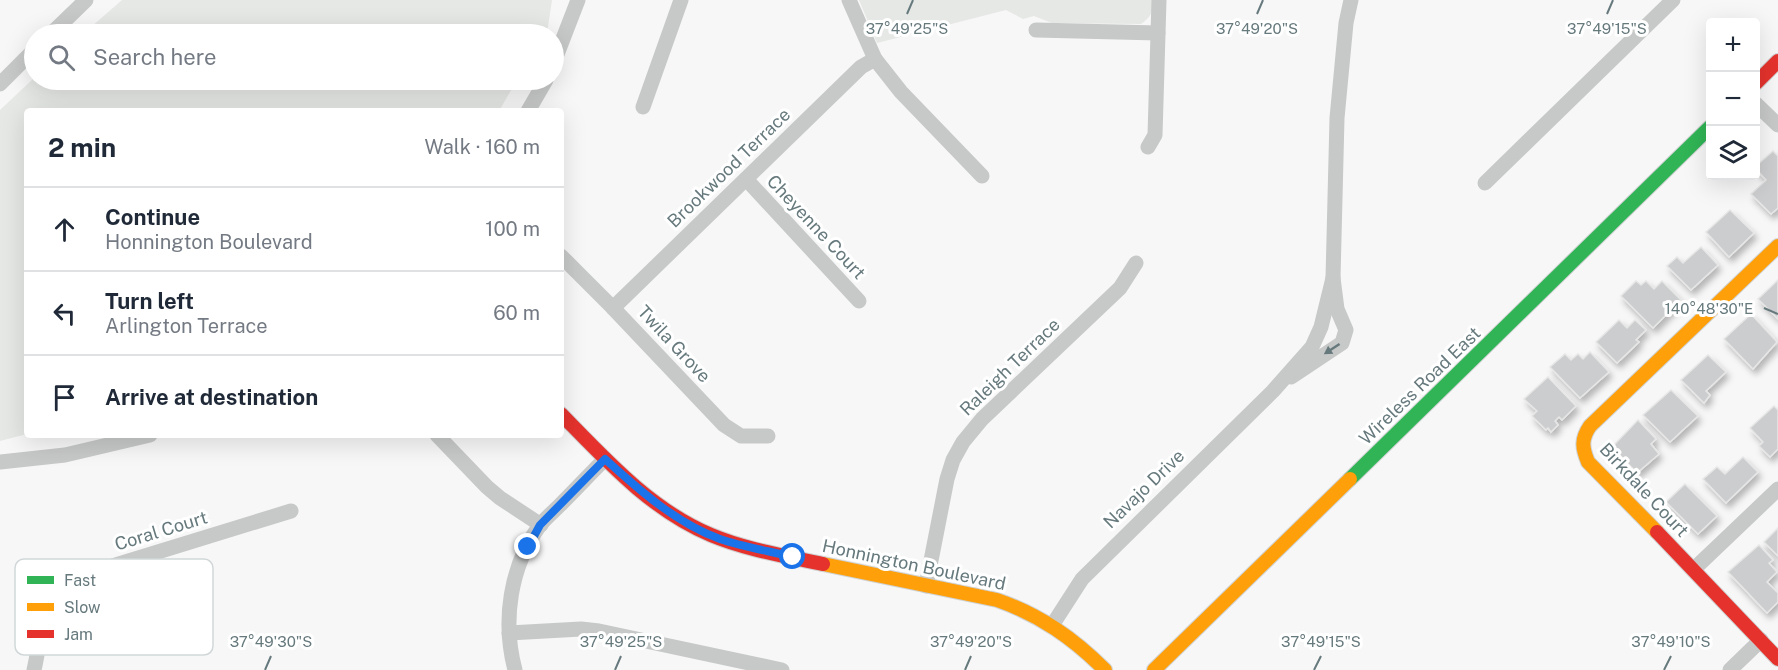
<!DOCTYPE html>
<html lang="en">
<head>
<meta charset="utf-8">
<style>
	body { margin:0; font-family:"Public Sans",sans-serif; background:#f2f2f3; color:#1f2937 }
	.controls { position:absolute; right:18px; top:18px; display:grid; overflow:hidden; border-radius:6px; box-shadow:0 6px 24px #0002 }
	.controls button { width:54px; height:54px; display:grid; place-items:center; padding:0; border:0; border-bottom:2px solid #e0e1e3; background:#fff; color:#1f2937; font:30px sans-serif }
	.stop { position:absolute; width:18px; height:18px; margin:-14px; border:4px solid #1a73e8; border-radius:50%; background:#fff }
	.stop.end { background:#1a73e8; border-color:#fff; box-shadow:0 2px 6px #0008 }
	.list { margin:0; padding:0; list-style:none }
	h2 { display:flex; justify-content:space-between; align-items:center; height:78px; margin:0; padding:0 24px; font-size:26px }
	h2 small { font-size:20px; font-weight:400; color:#747a83 }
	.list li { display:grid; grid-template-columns:39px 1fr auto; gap:18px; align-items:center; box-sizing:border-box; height:84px; padding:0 24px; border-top:2px solid #e0e1e3 }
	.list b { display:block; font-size:22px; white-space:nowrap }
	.list p { margin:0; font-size:20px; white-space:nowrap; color:#747a83 }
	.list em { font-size:20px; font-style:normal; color:#747a83 }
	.icon { flex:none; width:33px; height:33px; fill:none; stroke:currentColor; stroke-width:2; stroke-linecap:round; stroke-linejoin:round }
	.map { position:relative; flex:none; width:1778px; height:670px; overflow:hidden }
	.search { position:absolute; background:#fff; box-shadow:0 6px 24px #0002; left:24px; top:24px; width:540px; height:66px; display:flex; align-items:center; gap:15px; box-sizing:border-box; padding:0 21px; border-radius:33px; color:#747a83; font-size:22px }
	.panel { position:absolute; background:#fff; box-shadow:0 6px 24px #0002; left:24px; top:108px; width:540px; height:330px; border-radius:6px }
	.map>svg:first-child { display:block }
	.green { fill:#e6e8e5 }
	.building { fill:#cccdce; stroke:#e6e6e6; stroke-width:1.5; filter:url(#shadow) }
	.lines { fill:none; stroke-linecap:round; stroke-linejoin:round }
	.fast-casing { stroke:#d0d2d3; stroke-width:16 }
	.slow-casing { stroke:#d0d2d3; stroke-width:16 }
	.jam-casing { stroke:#d0d2d3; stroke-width:16 }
	.street { stroke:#c7c8c8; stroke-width:15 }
	.fast { stroke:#30b455; stroke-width:14 }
	.slow { stroke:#ff9f0a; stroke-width:14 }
	.jam { stroke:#e5322d; stroke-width:14 }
	.oneway { fill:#66797d }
	.route { stroke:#1a73e8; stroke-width:8 }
	.ticks { fill:none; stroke:#66797d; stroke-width:2 }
	.labels { text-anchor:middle; stroke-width:6; stroke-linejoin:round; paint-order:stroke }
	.street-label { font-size:18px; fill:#66797d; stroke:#fff }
	.key { fill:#fff; stroke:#d1d7d8; stroke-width:1.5 }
	.key-label { font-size:16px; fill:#66797d }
	.ticks-label { font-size:15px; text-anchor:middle; fill:#66797d; stroke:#fff; stroke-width:6; stroke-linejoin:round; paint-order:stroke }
</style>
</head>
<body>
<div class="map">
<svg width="1778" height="670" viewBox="0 0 1778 670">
	<defs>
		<filter id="shadow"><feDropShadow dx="3" dy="5" stdDeviation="3" flood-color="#0004"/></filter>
	</defs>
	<rect width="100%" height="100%" fill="#f7f7f7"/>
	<!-- green -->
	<g class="green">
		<path d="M122,0H552L548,27L544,34H83Z"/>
		<path d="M859,0H1154C1154,11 1150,18 1141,24L1052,23L1034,16L1023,19L1006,10L877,43Z"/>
		<path d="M34,78V80H517L499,111H27V434L0,441V110Z"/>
	</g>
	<!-- building -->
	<g class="building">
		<path d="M1773,151L1778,156V208L1771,214L1751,194L1766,180L1756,169V166Z"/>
		<path d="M1730,210L1754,233L1729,257L1706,232Z"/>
		<path d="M1701,247L1718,265L1691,290L1667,266L1677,257L1683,263Z"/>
		<path d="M1778,280V319L1758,299Z"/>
		<path d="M1636,281L1641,285L1646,281L1654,289L1662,281L1681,300L1653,328L1621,296Z"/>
		<path d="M1751,314L1777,342L1753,369L1724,339Z"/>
		<path d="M1619,320L1627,328L1635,320L1646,330L1636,340L1639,342L1617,363L1596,342Z"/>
		<path d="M1590,352L1609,372L1580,398L1550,367L1565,354L1571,360L1578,354L1583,359Z"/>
		<path d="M1708,355L1726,372L1706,391L1710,395L1704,403L1681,380Z"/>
		<path d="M1548,377L1576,406L1562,420L1559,417L1555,421L1558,425L1551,432L1548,428L1546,430L1532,416L1537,411L1524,399Z"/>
		<path d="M1671,390L1698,416L1670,442L1643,415Z"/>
		<path d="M1774,406L1778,410V449L1770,457L1759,446L1763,442L1750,428Z"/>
		<path d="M1638,420L1656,439L1651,444L1659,454L1637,473L1612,447Z"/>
		<path d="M1743,457L1758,472L1726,503L1703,479L1717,467L1725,474Z"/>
		<path d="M1685,484L1717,516L1698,534L1666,502Z"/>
		<path d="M1778,528V556L1764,542Z"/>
		<path d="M1759,545L1773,560L1769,563L1777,572L1767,582L1778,593V602L1767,613L1728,572Z"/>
	</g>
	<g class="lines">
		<defs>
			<path id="fast" d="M1350,479L1710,127"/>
			<g id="slow">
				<path d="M1657,532L1588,462C1582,448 1581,439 1590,426L1778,246"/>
				<path d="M823,564L997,600C1040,615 1073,638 1105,670"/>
				<path d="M1154,670L1350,479"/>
			</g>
			<g id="jam">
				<path d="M1756,83L1778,61"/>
				<path d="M561,414C606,460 651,510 711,535C747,550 786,556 823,564"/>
				<path d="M1657,532L1778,659"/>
			</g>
		</defs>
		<!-- fast casing -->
		<use href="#fast" class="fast-casing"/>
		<!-- slow casing -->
		<use href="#slow" class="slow-casing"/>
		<!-- jam casing -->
		<use href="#jam" class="jam-casing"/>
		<!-- street -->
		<g class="street">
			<path d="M849,0L875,59L901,92L982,176"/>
			<path d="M1036,30L1158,33"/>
			<path d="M51,34L86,0"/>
			<path d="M554,62L578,0"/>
			<path d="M0,84L34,50"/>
			<path d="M1756,104L1778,125"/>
			<path d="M643,107L681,0"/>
			<path d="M528,111L546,80"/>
			<path d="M1148,147L1155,135L1159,0"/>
			<path d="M746,179L859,301"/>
			<path d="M1485,183L1673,0"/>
			<path d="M561,256L613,308L724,425L741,436H768"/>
			<path d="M613,308L861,67L875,59"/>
			<path d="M1291,377L1342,343L1346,330L1337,309L1333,278L1337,118L1346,23L1351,0"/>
			<path d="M437,435L487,487L500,498L541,525"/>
			<path d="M0,462L65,455L150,435"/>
			<path d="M1694,569L1778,489"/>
			<path d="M926,586L947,479L953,460L963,442L982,419L1120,288L1136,263"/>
			<path d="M1053,624L1082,579L1273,391L1312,347L1321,327L1333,278"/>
			<path d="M509,633L581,629L599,631L782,670"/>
			<path d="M34,670C41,640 42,597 70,579L291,511"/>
			<path d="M515,670C502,621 510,566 540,525C546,518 553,512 560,505C575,490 590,474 605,459"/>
			<path d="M1730,670L1761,640"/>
		</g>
		<!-- fast -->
		<use href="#fast" class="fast"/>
		<!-- slow -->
		<use href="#slow" class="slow"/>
		<!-- jam -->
		<use href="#jam" class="jam"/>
	</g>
	<!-- one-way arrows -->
	<defs><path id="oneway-solid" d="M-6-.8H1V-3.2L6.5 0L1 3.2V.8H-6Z" transform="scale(1.5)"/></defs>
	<use class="oneway" href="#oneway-solid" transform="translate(1332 349) rotate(147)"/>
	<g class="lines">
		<!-- route -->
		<path class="route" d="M528,547L540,525L605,459C639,490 676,523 720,539C743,547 769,551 793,557"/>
	</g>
	<!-- ticks -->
	<path class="ticks" d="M907,14L913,0M1257,14L1263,0M1607,14L1613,0M1764,308L1778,314M265,670L271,656M615,670L621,656M965,670L971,656M1314,670L1321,656M1664,670L1671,656"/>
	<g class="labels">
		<!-- street labels -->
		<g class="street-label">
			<text transform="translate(729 168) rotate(-44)" y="6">Brookwood Terrace</text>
			<text transform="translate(816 227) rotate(47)" y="6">Cheyenne Court</text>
			<text transform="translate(674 344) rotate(47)" y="6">Twila Grove</text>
			<text transform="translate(1010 367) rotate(-44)" y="6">Raleigh Terrace</text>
			<text transform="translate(1420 386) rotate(-44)" y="6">Wireless Road East</text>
			<text transform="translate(1144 489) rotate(-44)" y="6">Navajo Drive</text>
			<text transform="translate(1644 490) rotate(47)" y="6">Birkdale Court</text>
			<text transform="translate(161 531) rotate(-17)" y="6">Coral Court</text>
			<text transform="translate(914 565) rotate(12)" y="6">Honnington Boulevard</text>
		</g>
	</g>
	<!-- legend -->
	<rect x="15" y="559" width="198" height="96" rx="9" class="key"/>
	<rect x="27" y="576" width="27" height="8" fill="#30b455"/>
	<rect x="27" y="603" width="27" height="8" fill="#ff9f0a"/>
	<rect x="27" y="630" width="27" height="8" fill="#e5322d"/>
	<g class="key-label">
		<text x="64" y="586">Fast</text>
		<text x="64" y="613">Slow</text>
		<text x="64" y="640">Jam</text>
	</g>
	<g class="ticks-label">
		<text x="907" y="34">37°49'25"S</text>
		<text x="1257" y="34">37°49'20"S</text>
		<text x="1607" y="34">37°49'15"S</text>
		<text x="1709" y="314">140°48'30"E</text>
		<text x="271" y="647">37°49'30"S</text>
		<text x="621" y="647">37°49'25"S</text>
		<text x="971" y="647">37°49'20"S</text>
		<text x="1321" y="647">37°49'15"S</text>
		<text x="1671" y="647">37°49'10"S</text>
	</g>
</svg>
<div class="controls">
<button>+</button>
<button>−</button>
<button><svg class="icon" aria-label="layers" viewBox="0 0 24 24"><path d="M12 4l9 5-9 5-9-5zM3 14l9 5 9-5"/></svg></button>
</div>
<div class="stop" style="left:793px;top:557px"></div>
<div class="stop end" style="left:528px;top:547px"></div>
<div class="search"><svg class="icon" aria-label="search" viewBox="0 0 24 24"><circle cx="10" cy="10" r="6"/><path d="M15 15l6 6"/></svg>Search here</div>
<section class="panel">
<h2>2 min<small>Walk · 160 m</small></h2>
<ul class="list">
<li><svg class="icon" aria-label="ahead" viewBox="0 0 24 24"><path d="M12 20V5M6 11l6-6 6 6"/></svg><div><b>Continue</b><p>Honnington Boulevard</p></div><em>100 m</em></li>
<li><svg class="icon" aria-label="left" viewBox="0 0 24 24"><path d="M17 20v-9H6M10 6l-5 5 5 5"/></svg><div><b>Turn left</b><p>Arlington Terrace</p></div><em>60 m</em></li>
<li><svg class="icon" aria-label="arrive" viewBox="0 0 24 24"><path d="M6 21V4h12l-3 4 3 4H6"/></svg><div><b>Arrive at destination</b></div></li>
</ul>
</section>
</div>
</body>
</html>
